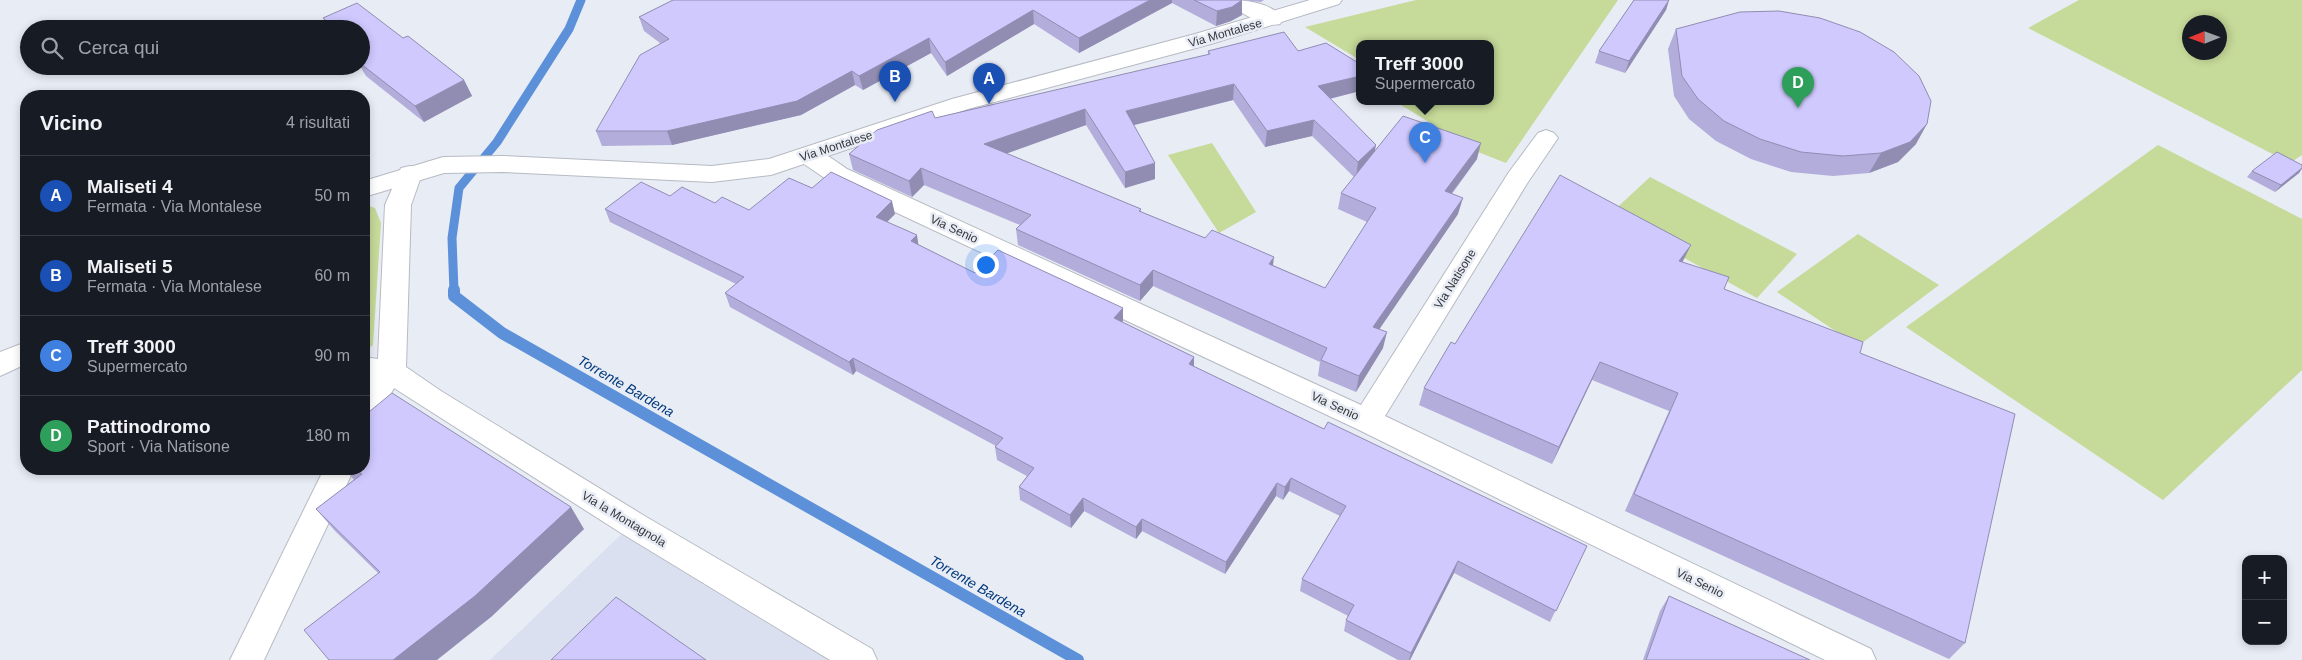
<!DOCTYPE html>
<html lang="it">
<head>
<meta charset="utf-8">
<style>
	body { margin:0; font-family:Helvetica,sans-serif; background:#20242c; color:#f1f3f6 }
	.controls { position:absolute; right:15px; bottom:15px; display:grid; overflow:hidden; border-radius:10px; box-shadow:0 2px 8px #0003 }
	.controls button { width:45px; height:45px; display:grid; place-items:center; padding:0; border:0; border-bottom:1px solid #363941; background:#171b24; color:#f1f3f6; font:25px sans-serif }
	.compass { position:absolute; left:2182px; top:15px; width:45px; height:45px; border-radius:50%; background:#171b24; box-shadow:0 2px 8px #0003; rotate:269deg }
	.you { position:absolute; left:985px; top:264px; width:18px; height:18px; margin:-12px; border:4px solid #fff; border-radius:50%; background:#1a73e8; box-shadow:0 0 0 8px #1a73e833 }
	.badge { display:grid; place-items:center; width:32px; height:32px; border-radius:50%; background:#c98db4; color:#fff; font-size:16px; font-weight:700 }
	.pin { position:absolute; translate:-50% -41px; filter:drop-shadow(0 1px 2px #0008) }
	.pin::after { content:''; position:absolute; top:26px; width:18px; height:15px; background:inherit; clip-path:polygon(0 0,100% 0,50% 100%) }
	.popup { position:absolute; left:1356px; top:40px; width:138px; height:65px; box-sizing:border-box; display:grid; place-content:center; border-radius:10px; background:#171b24; filter:drop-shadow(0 1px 4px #0005); font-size:16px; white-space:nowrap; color:#9ea1a6 }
	.popup b { font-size:19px; color:#f1f3f6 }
	.popup::after { content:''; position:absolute; left:50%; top:100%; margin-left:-10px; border:10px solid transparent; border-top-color:#171b24 }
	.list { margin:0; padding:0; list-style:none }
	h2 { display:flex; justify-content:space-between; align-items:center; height:65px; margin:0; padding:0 20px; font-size:21px }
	h2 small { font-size:16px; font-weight:400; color:#9ea1a6 }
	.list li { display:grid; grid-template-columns:32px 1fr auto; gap:15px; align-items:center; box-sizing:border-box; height:80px; padding:0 20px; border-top:1px solid #363941 }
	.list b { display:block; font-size:19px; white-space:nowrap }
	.list p { margin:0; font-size:16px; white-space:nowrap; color:#9ea1a6 }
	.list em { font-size:16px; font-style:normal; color:#9ea1a6 }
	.icon { flex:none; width:28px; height:28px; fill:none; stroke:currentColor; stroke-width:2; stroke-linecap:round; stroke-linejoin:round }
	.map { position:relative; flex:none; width:2302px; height:660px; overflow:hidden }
	.search { position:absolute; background:#171b24; box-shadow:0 2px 8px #0003; left:20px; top:20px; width:350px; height:55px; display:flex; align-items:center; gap:12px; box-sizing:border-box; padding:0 18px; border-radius:28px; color:#9ea1a6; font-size:19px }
	.panel { position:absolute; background:#171b24; box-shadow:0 2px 8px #0003; left:20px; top:90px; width:350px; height:385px; border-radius:20px }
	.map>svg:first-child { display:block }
	.built { fill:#dae0f0 }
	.green { fill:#c6da99; fill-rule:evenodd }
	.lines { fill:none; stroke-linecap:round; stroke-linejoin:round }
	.stream-far1 { stroke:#5c90d9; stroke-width:9 }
	.stream { stroke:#5c90d9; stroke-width:12 }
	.minor-casing { stroke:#b6bac3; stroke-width:2 }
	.tertiary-casing { stroke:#b6bac3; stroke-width:2 }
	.minor { fill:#fff; fill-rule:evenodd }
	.tertiary { fill:#fff; fill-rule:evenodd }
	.wall { fill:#b2adda; fill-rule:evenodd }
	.shaded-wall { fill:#918db2 }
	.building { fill:#cfc9fe; stroke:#918db2 }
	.labels { text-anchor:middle; stroke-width:5; stroke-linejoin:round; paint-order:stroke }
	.street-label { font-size:12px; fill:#343539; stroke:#e8ecf5 }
	.water-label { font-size:14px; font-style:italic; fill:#043a7c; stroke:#e8ecf5 }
</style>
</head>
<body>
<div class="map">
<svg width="2302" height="660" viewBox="0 0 2302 660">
	<rect width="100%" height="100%" fill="#e8ecf5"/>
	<!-- built -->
	<path class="built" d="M632,524L860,660H490Z"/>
	<!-- green -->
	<g class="green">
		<path d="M1416,0H1618L1506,163L1478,152L1396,102H1490V44H1360V60L1305,27Z"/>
		<path d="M2079,0H2302V155L2290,163L2028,28ZM2190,22H2220V52H2190Z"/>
		<path d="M1212,143L1256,212L1219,233L1168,155Z"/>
		<path d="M2158,145L2302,219V370L2163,500L1906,327Z"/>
		<path d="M1650,177L1797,254L1757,298L1608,216Z"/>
		<path d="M364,204L375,208L381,223L373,345L364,352Z"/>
		<path d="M1858,234L1939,285L1858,346L1777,292Z"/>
	</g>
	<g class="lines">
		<!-- stream-far1 -->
		<path class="stream-far1" d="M454,291L452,238L459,188L497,142L569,29L581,0"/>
		<!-- stream -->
		<path class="stream" d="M454,290V296L502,333L1078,660"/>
		<defs>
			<g id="minor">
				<path d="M1224,0C1243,0 1271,1 1283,19L1280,24C1262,28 1242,12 1227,4Z"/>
				<path d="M1546,130L1554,133L1558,138L1528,182L1385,416L1871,649L1876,660H1825L1357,429L829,181L801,162L798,156L801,150C819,146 833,160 847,169L1361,405L1509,172L1538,133Z"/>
				<path d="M410,166L419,168L422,174L411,205L406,367L441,391L643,515L872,649L877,660H830L621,533L394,388L374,425L364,428V388L368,379H364V357L378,359L385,205L401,168Z"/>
				<path d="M324,469H354L264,660H230Z"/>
			</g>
			<g id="tertiary">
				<path d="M1310,0H1342L1339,4L1211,44L968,109L771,175L712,182L503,172L444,173L364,197V181L443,157L503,156L712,166L769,159L952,99L1195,34Z"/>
				<path d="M26,342V364L0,376V352Z"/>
			</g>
		</defs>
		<!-- minor casing -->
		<use href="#minor" class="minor-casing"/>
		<!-- tertiary casing -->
		<use href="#tertiary" class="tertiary-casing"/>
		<!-- minor -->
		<use href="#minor" class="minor"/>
		<!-- tertiary -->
		<use href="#tertiary" class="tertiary"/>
	</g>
	<!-- wall -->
	<g class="wall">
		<path d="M673,0H1264L1261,2L1242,0V15L1231,21L1216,26L1172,3L1079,53L1034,24L947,76L931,53L863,90L855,85L801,115L672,145L602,146L596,131L660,43L644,31L639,17Z"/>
		<path d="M1634,0H1669L1666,10L1625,73L1595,63L1599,51Z"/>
		<path d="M323,18L403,38L464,80L472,96L424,122L366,76L360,66H361V58H362L361,57V29H329Z"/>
		<path d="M1676,29L1916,144L1898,162L1869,173L1833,176L1791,172L1751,159L1716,141L1689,119L1674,96L1668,49Z"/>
		<path d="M1208,51H1298L1360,91L1330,99L1375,151L1477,159L1452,194L1458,214L1379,329L1383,348L1356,392L1318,376L1320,362L1153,286L1140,301L1018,245L1016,229L1020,225L924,185L912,197L853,170L849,154L935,118L1208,55ZM1233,100L1265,147L1312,136L1354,177L1341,193L1338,209L1367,222L1325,288L1273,265L1141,212V209L1006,153L1086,125L1125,188L1155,179L1134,125Z"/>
		<path d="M2302,165V169L2299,173L2275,192L2247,177L2252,171Z"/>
		<path d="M812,188L895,214L887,222L919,245L975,273L1123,308L1122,322L1194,357V367L1324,429L1587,546L1550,622L1454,573L1410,660H1398L1344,631L1346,620L1348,616L1300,591L1302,579L1340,516L1289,491L1283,500L1276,496L1225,574L1142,531L1136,539L1084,511L1071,528L1020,500L1019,487L1027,476L997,460L995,447L996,446L856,371L853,375L730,307L725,293L736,284L610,222L605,209L670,196L715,203L749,210Z"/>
		<path d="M1683,262L1724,289L1860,353L1965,643L1949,659L1625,511L1669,411L1592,380L1552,464L1419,405L1424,388L1455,344Z"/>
		<path d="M345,469H364L584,529L491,617L378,573L335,531L316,509L354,480Z"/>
		<path d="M1669,596L1810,660H1643L1660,611Z"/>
	</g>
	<!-- shaded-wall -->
	<g class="shaded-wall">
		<path d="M1150,0H1172V3L1079,53V38Z"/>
		<path d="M1242,0V15L1231,21L1216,26L1217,11Z"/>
		<path d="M1669,0L1666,10L1625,73L1629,61Z"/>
		<path d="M1033,10L1034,24L947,76L945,62Z"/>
		<path d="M929,38L931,53L863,90L859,76Z"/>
		<path d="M852,71L855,85L801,115L672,145L667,131Z"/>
		<path d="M1360,76V91L1316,102L1318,86Z"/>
		<path d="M464,80L472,96L424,122L415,106Z"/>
		<path d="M1234,84L1233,100L1126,127V111Z"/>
		<path d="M1085,109L1086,125L986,161L984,144Z"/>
		<path d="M1314,120L1312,136L1265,147L1267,131Z"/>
		<path d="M1927,124L1916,144L1898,162L1869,173L1881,153Z"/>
		<path d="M1481,143L1477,159L1441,207L1445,191Z"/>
		<path d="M1376,145L1373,161L1356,178L1358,162Z"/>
		<path d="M1155,163V179L1125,188V172Z"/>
		<path d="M921,168L924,185L912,197L909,181Z"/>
		<path d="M2302,168L2299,173L2275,192L2281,185Z"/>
		<path d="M1463,198L1458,214L1370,343L1373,327Z"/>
		<path d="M892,201L895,214L879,230L876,217Z"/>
		<path d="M917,235L919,249L911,241Z"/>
		<path d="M1691,245L1682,263L1679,261Z"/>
		<path d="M1274,257L1272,273L1269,264Z"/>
		<path d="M1153,270V286L1140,301V285Z"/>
		<path d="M1123,308V321L1115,331L1114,318Z"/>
		<path d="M1387,332L1383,348L1356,392L1359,376Z"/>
		<path d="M1194,357V370L1189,364Z"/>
		<path d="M853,358L856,371L853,375L849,362Z"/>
		<path d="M1600,362L1592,380L1552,464L1559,447Z"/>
		<path d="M1291,478L1289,491L1283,500L1285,487Z"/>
		<path d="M1277,483L1276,496L1225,574L1226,562Z"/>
		<path d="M1083,498L1084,511L1071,528L1070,515Z"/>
		<path d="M571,507L584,529L491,617L437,660H393Z"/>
		<path d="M1142,519V531L1136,539V527Z"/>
		<path d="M1458,561L1454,573L1410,660H1409L1411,653Z"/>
	</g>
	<!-- building -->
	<g class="building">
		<path d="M673,0H1150L1079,38L1033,10L945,62L929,38L859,76L852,71L797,101L667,131H596L640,55L669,39L639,17Z"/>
		<path d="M1194,0H1242L1232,7L1217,11Z"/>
		<path d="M1634,0H1669L1629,61L1599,51Z"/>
		<path d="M357,3L403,38L408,36L464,80L415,106L361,64V58L369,55L361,49V29H336L323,18Z"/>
		<path d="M1779,11L1820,18L1860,32L1894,52L1919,76L1931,101L1927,124L1910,142L1881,153L1843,156L1801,152L1760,139L1724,121L1698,99L1682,76L1676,29L1740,12Z"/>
		<path d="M1284,32L1298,51L1326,43L1360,64V76L1318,86L1376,145L1358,162L1314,120L1267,131L1234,84L1126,111L1155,163L1125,172L1085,109L984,144L1141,209L1139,211L1205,238L1212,230L1274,257L1269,264L1325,288L1376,208L1341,193L1403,116L1481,143L1445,191L1463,198L1373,327L1387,332L1359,376L1321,360L1327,348L1153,270L1140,285L1016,229L1031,215L921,168L909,181L849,154L877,130L932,111L935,118L1210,54L1208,51Z"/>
		<path d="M2277,152L2302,165V168L2281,185L2252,171Z"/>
		<path d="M831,172L892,201L876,217L917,235L911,241L975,273L998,250L1123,308L1114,318L1194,357L1189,364L1324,429L1328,422L1587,546L1556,611L1458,561L1411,653L1346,620L1354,605L1302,579L1346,506L1291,478L1285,487L1277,483L1226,562L1142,519L1136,527L1083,498L1070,515L1019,487L1034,468L995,447L1003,438L853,358L849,362L725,293L744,277L605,209L641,182L670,196L682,187L715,203L722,197L749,210L789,178L812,188Z"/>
		<path d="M1560,175L1691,245L1679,261L1729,277L1724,289L1863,342L1860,353L2015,414L1965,643L1634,494L1678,393L1600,362L1559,447L1424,388L1451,342L1455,344Z"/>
		<path d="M392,393L571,507L475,596L393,660H329L304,630L380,572L316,509L362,474L351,469H364V416Z"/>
		<path d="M1669,596L1810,660H1646Z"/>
		<path d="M616,597L706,660H551Z"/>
	</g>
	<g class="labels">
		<!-- street labels -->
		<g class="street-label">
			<text transform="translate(1225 33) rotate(-16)" y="4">Via Montalese</text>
			<text transform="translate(836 146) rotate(-18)" y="4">Via Montalese</text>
			<text transform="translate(954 229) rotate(25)" y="4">Via Senio</text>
			<text transform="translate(1455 279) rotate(-58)" y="4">Via Natisone</text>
			<text transform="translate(1335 406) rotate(25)" y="4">Via Senio</text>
			<text transform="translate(624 519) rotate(31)" y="4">Via la Montagnola</text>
			<text transform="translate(1700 583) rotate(26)" y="4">Via Senio</text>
		</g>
		<!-- water labels -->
		<g class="water-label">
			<text transform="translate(626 386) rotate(30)" y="5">Torrente Bardena</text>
			<text transform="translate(978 586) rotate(30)" y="5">Torrente Bardena</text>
		</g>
	</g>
</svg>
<div class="controls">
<button>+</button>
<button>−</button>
</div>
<svg class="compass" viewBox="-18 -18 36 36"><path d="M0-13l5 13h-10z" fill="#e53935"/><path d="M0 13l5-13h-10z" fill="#9ea1a6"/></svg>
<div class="you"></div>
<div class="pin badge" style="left:989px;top:104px;background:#1a4fb4">A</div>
<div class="pin badge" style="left:895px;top:102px;background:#1a4fb4">B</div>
<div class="pin badge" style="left:1425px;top:163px;background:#3f7fe0">C</div>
<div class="popup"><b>Treff 3000</b>Supermercato</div>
<div class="pin badge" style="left:1798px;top:108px;background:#2e9e5b">D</div>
<div class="search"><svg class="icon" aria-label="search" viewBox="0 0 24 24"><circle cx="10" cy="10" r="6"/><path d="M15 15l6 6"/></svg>Cerca qui</div>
<section class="panel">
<h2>Vicino<small>4 risultati</small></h2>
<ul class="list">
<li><span class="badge" style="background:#1a4fb4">A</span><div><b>Maliseti 4</b><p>Fermata · Via Montalese</p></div><em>50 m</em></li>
<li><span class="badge" style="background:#1a4fb4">B</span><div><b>Maliseti 5</b><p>Fermata · Via Montalese</p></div><em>60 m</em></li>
<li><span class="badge" style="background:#3f7fe0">C</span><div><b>Treff 3000</b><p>Supermercato</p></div><em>90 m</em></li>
<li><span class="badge" style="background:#2e9e5b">D</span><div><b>Pattinodromo</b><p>Sport · Via Natisone</p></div><em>180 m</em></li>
</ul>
</section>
</div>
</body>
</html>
